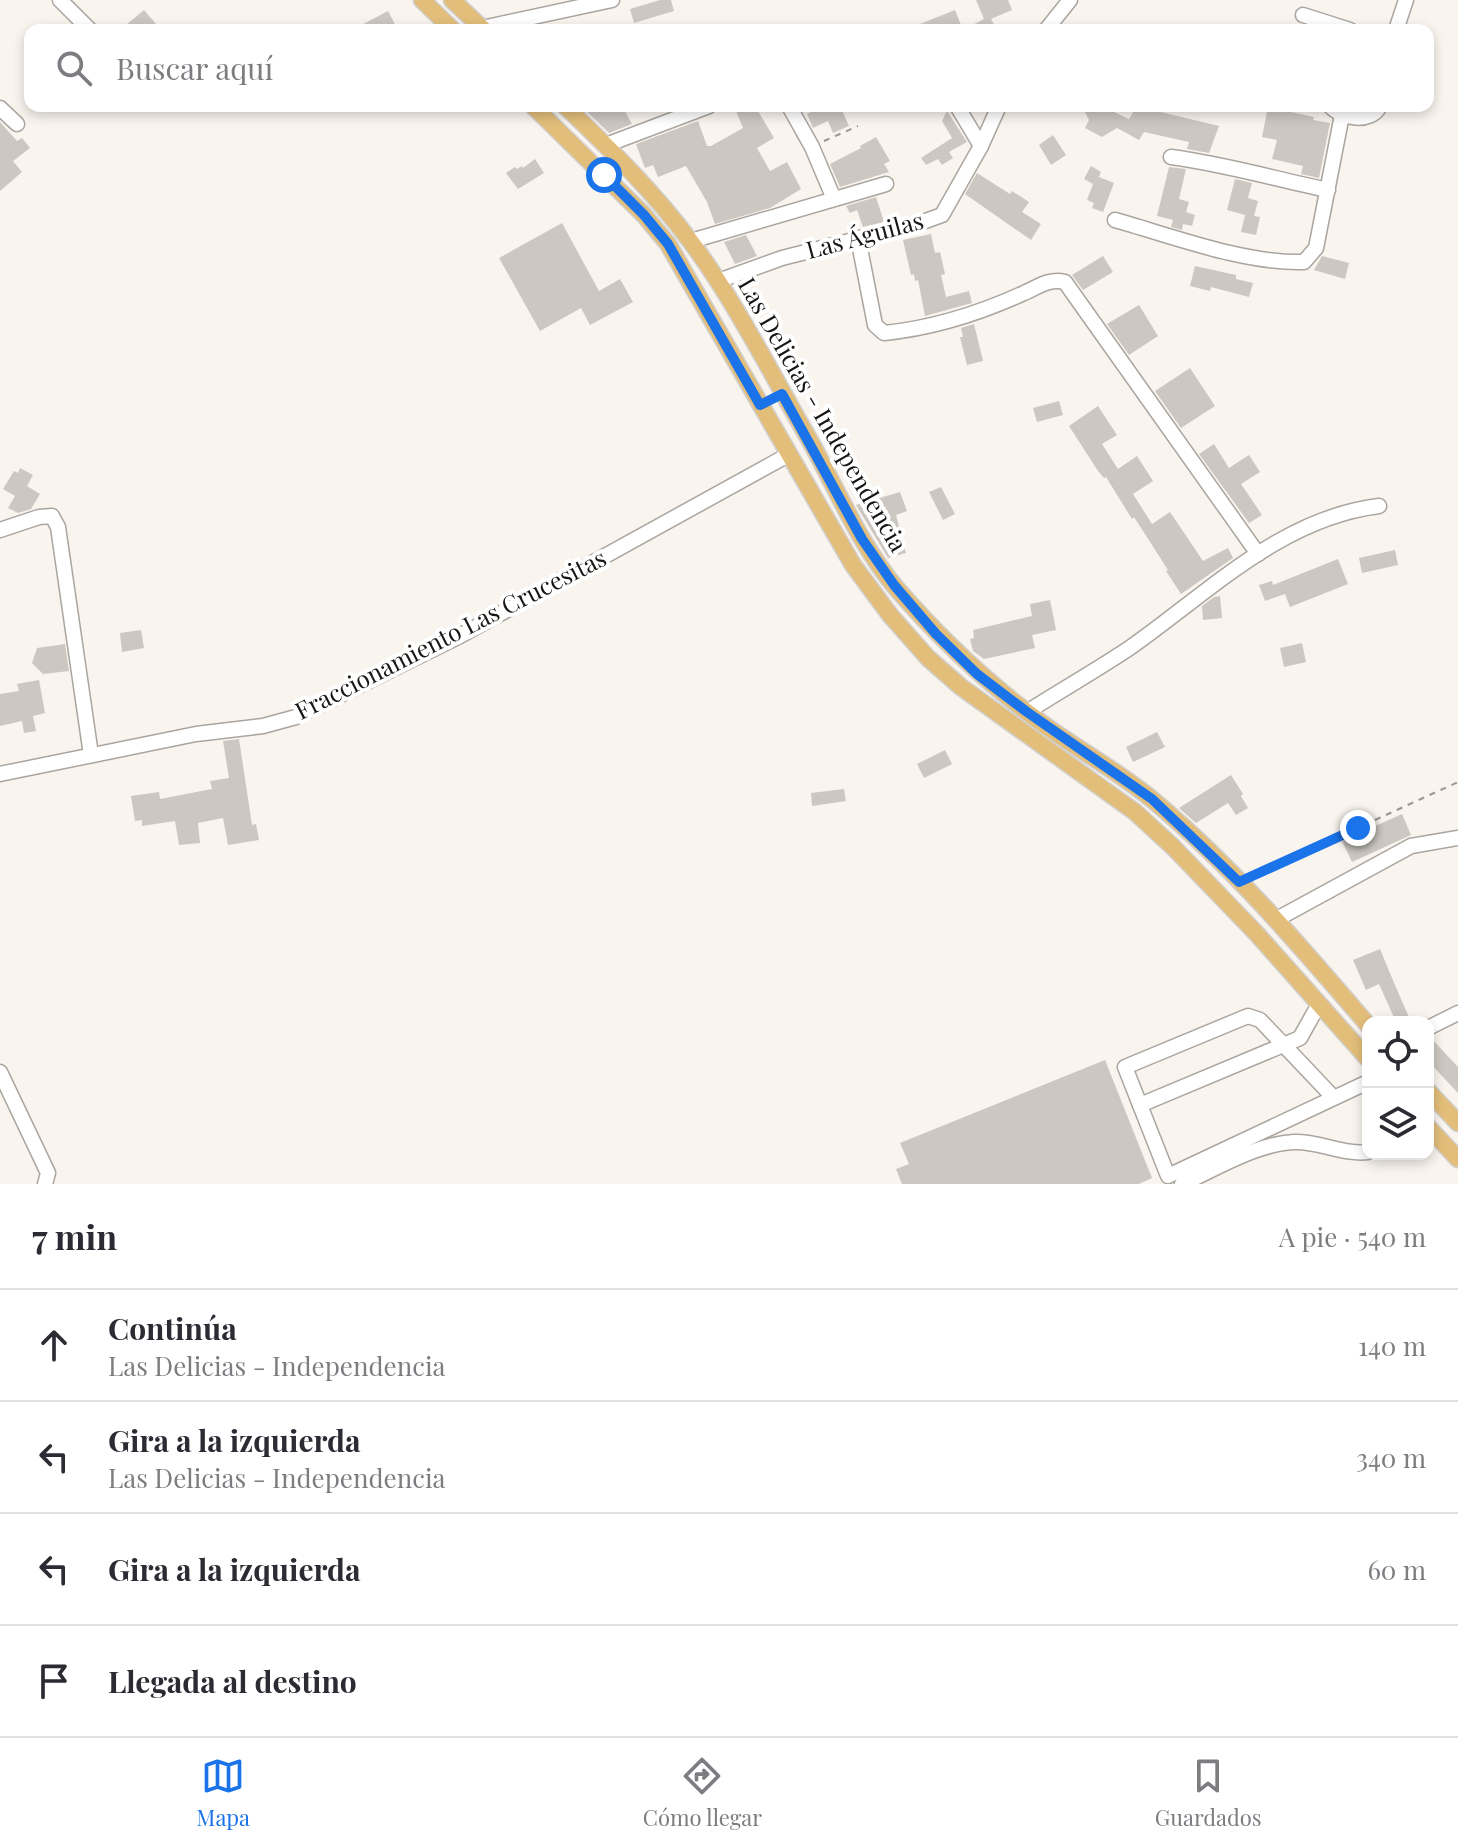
<!DOCTYPE html>
<html lang="es">
<head>
<meta charset="utf-8">
<style>
	body { margin:0; font-family:"Playfair Display",serif; background:#f2f2f3; color:#2b2b33 }
	.controls { position:absolute; right:24px; bottom:24px; display:grid; overflow:hidden; border-radius:16px; box-shadow:0 4px 12px #0003 }
	.controls button { width:72px; height:72px; display:grid; place-items:center; padding:0; border:0; border-bottom:2px solid #e1e1e2; background:#fff; color:#2b2b33; font:40px sans-serif }
	.stop { position:absolute; width:24px; height:24px; margin:-18px; border:6px solid #1a73e8; border-radius:50%; background:#fff }
	.stop.end { background:#1a73e8; border-color:#fff; box-shadow:0 2px 8px #0008 }
	.list { margin:0; padding:0; list-style:none }
	h2 { display:flex; justify-content:space-between; align-items:center; height:104px; margin:0; padding:0 32px; font-size:34px }
	h2 small { font-size:26px; font-weight:400; color:#7c7c81 }
	.list li { display:grid; grid-template-columns:52px 1fr auto; gap:24px; align-items:center; box-sizing:border-box; height:112px; padding:0 32px; border-top:2px solid #e1e1e2 }
	.list b { display:block; font-size:30px; white-space:nowrap }
	.list p { margin:0; font-size:26px; white-space:nowrap; color:#7c7c81 }
	.list em { font-size:26px; font-style:normal; color:#7c7c81 }
	.icon { flex:none; width:44px; height:44px; fill:none; stroke:currentColor; stroke-width:2; stroke-linecap:round; stroke-linejoin:round }
	.map { position:relative; flex:none; width:1458px; height:1184px; overflow:hidden }
	.search { position:absolute; background:#fff; box-shadow:0 4px 12px #0003; left:24px; right:24px; top:24px; height:88px; display:flex; align-items:center; gap:20px; box-sizing:border-box; padding:0 28px; border-radius:16px; color:#7c7c81; font-size:30px }
	.sheet { height:552px; background:#fff }
	nav { display:flex; justify-content:space-around; align-items:center; box-sizing:border-box; height:112px; border-top:2px solid #e1e1e2; background:#fff; font-size:22px; color:#7c7c81 }
	nav a { display:grid; justify-items:center; gap:4px }
	nav .on { color:#1a73e8 }
	.map>svg:first-child { display:block }
	.building { fill:#ccc7c1 }
	.lines { fill:none; stroke-linecap:round; stroke-linejoin:round }
	.minor-casing { stroke:#aaa59f; stroke-width:17 }
	.major-casing { stroke:#d1d0d0; stroke-width:19 }
	.path { stroke:#9b9793; stroke-width:2; stroke-dasharray:6 6; stroke-linecap:butt }
	.minor { stroke:#fff; stroke-width:14 }
	.major { stroke:#e3be7a; stroke-width:16 }
	.route { stroke:#1a73e8; stroke-width:10 }
	.labels { text-anchor:middle; stroke-width:8; stroke-linejoin:round; paint-order:stroke }
	.street-label { font-size:24px; fill:#181614; stroke:#fff }
</style>
</head>
<body>
<div class="map">
<svg width="1458" height="1184" viewBox="0 0 1458 1184">
	<rect width="100%" height="100%" fill="#f9f4ee"/>
	<!-- building -->
	<g class="building">
		<path d="M660,0H671L674,11L634,23L630,9Z"/>
		<path d="M976,0H1008L1012,10L991,19L997,30H905L955,10L963,30L984,19Z"/>
		<path d="M144,10L156,24L148,30H120Z"/>
		<path d="M388,11L398,30H352Z"/>
		<path d="M581,106H622L632,124L609,133Z"/>
		<path d="M734,106H755L774,138L757,148L770,171L787,162L801,189L770,208L715,224L707,202L686,166L658,177L653,165L645,168L636,144L698,121L707,146H711L743,128Z"/>
		<path d="M811,106H840L849,126L833,133L828,121L813,128L807,114L813,111Z"/>
		<path d="M1082,106H1101L1129,119L1137,106H1144L1152,110L1219,126L1209,153L1187,149L1189,142L1144,132L1139,140L1117,128L1102,137L1085,128L1089,120Z"/>
		<path d="M1268,107L1314,117L1313,120L1330,123L1319,178L1301,174L1303,166L1272,159L1277,140L1262,137Z"/>
		<path d="M947,111L967,142L949,152L953,158L942,165L938,159L926,165L921,158L952,138L942,121Z"/>
		<path d="M0,122L17,141L22,138L30,148L13,161L22,172L0,191Z"/>
		<path d="M1053,135L1066,155L1051,165L1039,145Z"/>
		<path d="M876,137L890,161L884,164L889,172L840,187L830,164L861,148L860,146Z"/>
		<path d="M535,159L544,173L518,189L506,173L515,167L517,169L522,166L523,168Z"/>
		<path d="M1091,166L1101,172L1099,177L1114,183L1103,212L1092,208L1094,203L1087,200L1093,184L1084,179Z"/>
		<path d="M1169,167L1186,169L1179,199L1189,202L1186,212L1195,215L1192,226L1183,224L1182,230L1171,227L1173,220L1157,216Z"/>
		<path d="M977,173L1010,194L1012,191L1029,202L1022,212L1041,224L1031,240L965,194Z"/>
		<path d="M1235,179L1252,183L1248,198L1258,201L1254,216L1260,217L1256,235L1241,232L1245,215L1227,210Z"/>
		<path d="M876,197L884,222L863,227L857,210L850,213L846,206Z"/>
		<path d="M562,223L599,291L620,279L633,302L590,325L581,308L540,331L499,258Z"/>
		<path d="M931,234L935,253L940,252L945,274L941,275L946,297L969,291L972,303L925,316L918,280L915,281L914,274L911,275L903,240Z"/>
		<path d="M746,235L757,256L735,264L724,242Z"/>
		<path d="M1103,256L1113,272L1083,290L1072,275Z"/>
		<path d="M1322,256L1349,263L1345,279L1314,270Z"/>
		<path d="M1195,266L1236,275V279L1253,283L1249,297L1211,287L1210,291L1190,286Z"/>
		<path d="M1139,305L1158,336L1129,355L1107,324Z"/>
		<path d="M974,324L983,361L967,365L960,337H963L961,328Z"/>
		<path d="M1190,368L1215,406L1181,428L1155,391Z"/>
		<path d="M1059,401L1063,415L1037,422L1033,408Z"/>
		<path d="M1098,406L1117,435L1102,444L1118,469L1137,456L1153,481L1133,494L1152,524L1170,512L1203,561L1228,548L1233,558L1181,594L1166,571L1168,570L1134,517L1132,519L1106,477L1104,478L1098,471L1069,426Z"/>
		<path d="M1214,444L1229,468L1249,455L1260,472L1241,484L1262,515L1249,523L1199,454Z"/>
		<path d="M20,468L33,475L27,486L40,494L31,509L18,513L8,508L15,496L3,489L14,471L18,473Z"/>
		<path d="M941,487L955,514L943,520L929,492Z"/>
		<path d="M900,492L907,511L896,515L906,553L888,558L856,505Z"/>
		<path d="M1395,550L1398,565L1362,573L1359,558Z"/>
		<path d="M1338,559L1348,584L1290,607L1285,594L1265,601L1259,585L1272,581L1273,585Z"/>
		<path d="M1220,596L1222,618L1203,620L1202,606L1214,597Z"/>
		<path d="M1050,600L1056,630L1032,635L1035,648L984,659L973,651L970,639L974,638L973,630L1032,616L1030,604Z"/>
		<path d="M141,630L144,648L122,652L120,633Z"/>
		<path d="M1302,643L1306,662L1284,667L1280,648Z"/>
		<path d="M65,644L69,671L43,674L32,663L37,648Z"/>
		<path d="M39,680L45,713L33,716L36,731L24,733L22,721L0,726V694L19,691L17,684Z"/>
		<path d="M1157,732L1165,747L1133,762L1126,747Z"/>
		<path d="M239,739L252,825L256,824L259,840L228,845L223,818L198,823L200,843L179,845L175,821L142,826V820L135,821L131,796L159,792L160,799L212,789L210,781L229,778L223,741Z"/>
		<path d="M945,750L952,764L924,778L917,764Z"/>
		<path d="M1231,775L1243,794L1241,796L1248,808L1236,815L1228,803L1196,823L1179,808Z"/>
		<path d="M844,789L846,801L812,806L811,793Z"/>
		<path d="M1402,814L1411,835L1352,862L1342,841Z"/>
		<path d="M1380,949L1392,978L1411,1022H1396L1379,984L1366,990L1353,960Z"/>
		<path d="M1430,1037L1458,1067V1093L1428,1061V1038Z"/>
		<path d="M1105,1060L1152,1178L1139,1184H902L896,1169L909,1164L900,1143Z"/>
	</g>
	<g class="lines">
		<defs>
			<g id="minor">
				<path d="M60,0L90,30"/>
				<path d="M1303,15L1350,30"/>
				<path d="M482,28L612,0"/>
				<path d="M1046,30L1070,0"/>
				<path d="M1396,30L1406,0"/>
				<path d="M789,106L812,147L834,199"/>
				<path d="M957,106L981,146"/>
				<path d="M1330,106C1342,119 1371,124 1380,106"/>
				<path d="M0,108L17,124"/>
				<path d="M606,145L709,106"/>
				<path d="M1171,157C1225,164 1275,179 1328,190"/>
				<path d="M1115,220C1172,236 1245,264 1304,262L1316,248L1342,115"/>
				<path d="M858,238L875,325L884,333C934,328 978,314 1024,293C1038,287 1049,278 1065,282L1258,554"/>
				<path d="M691,241L886,184"/>
				<path d="M718,281L782,258L917,224L942,215L981,146L999,106"/>
				<path d="M0,530L39,517L52,516L58,527L91,755"/>
				<path d="M1027,712C1061,690 1097,670 1131,647C1208,593 1281,518 1379,506"/>
				<path d="M0,774L196,734L263,726L296,717L458,637L788,455"/>
				<path d="M1277,919L1411,846L1458,838"/>
				<path d="M1428,1028L1458,1013"/>
				<path d="M0,1072L48,1173L45,1184"/>
				<path d="M1334,1098L1260,1020L1248,1016L1125,1067L1168,1176L1368,1082"/>
				<path d="M1140,1105L1300,1038L1319,1004"/>
				<path d="M1182,1184C1216,1169 1255,1144 1294,1142C1319,1141 1343,1155 1368,1152"/>
			</g>
			<g id="major">
				<path d="M422,0L453,30"/>
				<path d="M452,0L484,30"/>
				<path d="M533,106L644,215L668,244L853,565L890,615L928,658L961,687L1135,812L1173,847L1256,933L1368,1059"/>
				<path d="M565,106C609,148 654,192 691,242C735,301 772,375 809,439C837,489 859,544 897,589C943,642 990,686 1047,727C1082,752 1121,773 1154,801C1234,868 1301,947 1368,1025"/>
				<path d="M1428,1091L1458,1123"/>
				<path d="M1428,1127L1458,1159"/>
			</g>
		</defs>
		<!-- minor casing -->
		<use href="#minor" class="minor-casing"/>
		<!-- major casing -->
		<use href="#major" class="major-casing"/>
		<!-- path -->
		<g class="path">
			<path d="M824,141L858,126"/>
			<path d="M1255,875L1458,782"/>
		</g>
		<!-- minor -->
		<use href="#minor" class="minor"/>
		<!-- major -->
		<use href="#major" class="major"/>
	</g>
	<g class="lines">
		<!-- route -->
		<path class="route" d="M604,175L644,215L668,244L760,405L782,394L862,539L894,585L936,634L977,674L1027,712L1152,799L1239,882L1358,828"/>
	</g>
	<g class="labels">
		<!-- street labels -->
		<g class="street-label">
			<text transform="translate(865 236) rotate(-15)" y="8">Las Águilas</text>
			<text transform="translate(822 415) rotate(60)" y="8">Las Delicias - Independencia</text>
			<text transform="translate(451 635) rotate(-27)" y="8">Fraccionamiento Las Crucesitas</text>
		</g>
	</g>
</svg>
<div class="controls">
<button><svg class="icon" aria-label="locate" viewBox="0 0 24 24"><circle cx="12" cy="12" r="6"/><path d="M12 2v4M12 18v4M2 12h4M18 12h4"/></svg></button>
<button><svg class="icon" aria-label="layers" viewBox="0 0 24 24"><path d="M12 4l9 5-9 5-9-5zM3 14l9 5 9-5"/></svg></button>
</div>
<div class="stop" style="left:604px;top:175px"></div>
<div class="stop end" style="left:1358px;top:828px"></div>
<div class="search"><svg class="icon" aria-label="search" viewBox="0 0 24 24"><circle cx="10" cy="10" r="6"/><path d="M15 15l6 6"/></svg>Buscar aquí</div>
</div>
<section class="sheet">
<h2>7 min<small>A pie · 540 m</small></h2>
<ul class="list">
<li><svg class="icon" aria-label="ahead" viewBox="0 0 24 24"><path d="M12 20V5M6 11l6-6 6 6"/></svg><div><b>Continúa</b><p>Las Delicias - Independencia</p></div><em>140 m</em></li>
<li><svg class="icon" aria-label="left" viewBox="0 0 24 24"><path d="M17 20v-9H6M10 6l-5 5 5 5"/></svg><div><b>Gira a la izquierda</b><p>Las Delicias - Independencia</p></div><em>340 m</em></li>
<li><svg class="icon" aria-label="left" viewBox="0 0 24 24"><path d="M17 20v-9H6M10 6l-5 5 5 5"/></svg><div><b>Gira a la izquierda</b></div><em>60 m</em></li>
<li><svg class="icon" aria-label="arrive" viewBox="0 0 24 24"><path d="M6 21V4h12l-3 4 3 4H6"/></svg><div><b>Llegada al destino</b></div></li>
</ul>
</section>
<nav>
<a class="on"><svg class="icon" aria-label="map" viewBox="0 0 24 24"><path d="M3 6l6-2 6 2 6-2v14l-6 2-6-2-6 2zM9 4v14M15 6v14"/></svg>Mapa</a>
<a><svg class="icon" aria-label="directions" viewBox="0 0 24 24"><path d="M12 3l9 9-9 9-9-9zM9 14v-3h6M13 9l2 2-2 2"/></svg>Cómo llegar</a>
<a><svg class="icon" aria-label="saved" viewBox="0 0 24 24"><path d="M7 4h10v16l-5-4-5 4z"/></svg>Guardados</a>
</nav>
</body>
</html>
